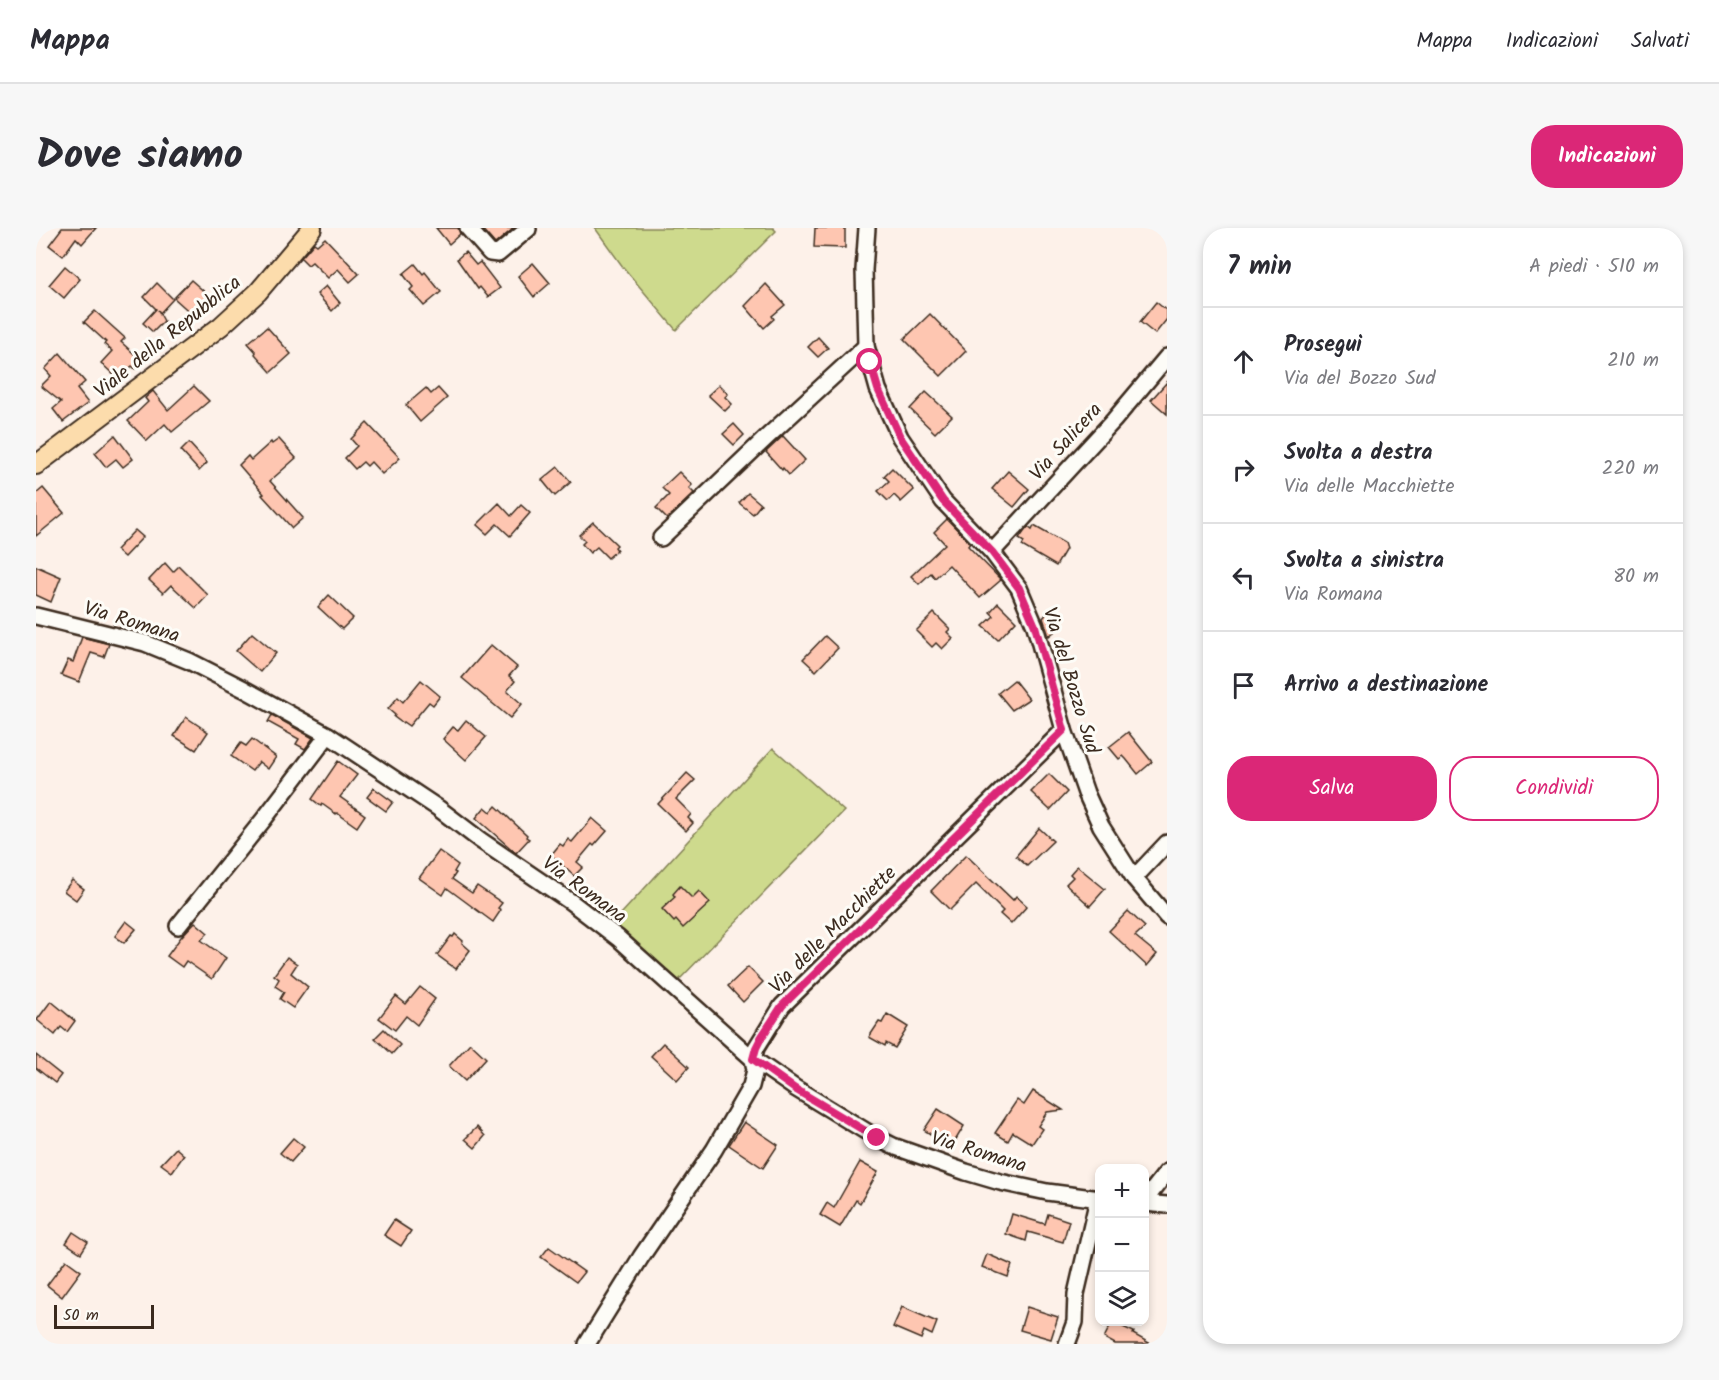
<!DOCTYPE html>
<html lang="it">
<head>
<meta charset="utf-8">
<style>
	body { margin:0; font-family:Kalam,sans-serif; background:#f7f7f7; color:#2b2b33 }
	.controls { position:absolute; right:18px; bottom:18px; display:grid; overflow:hidden; border-radius:12px; box-shadow:0 3px 9px #0003 }
	.controls button { width:54px; height:54px; display:grid; place-items:center; padding:0; border:0; border-bottom:2px solid #e1e1e2; background:#fff; color:#2b2b33; font:30px sans-serif }
	.scale { position:absolute; left:18px; bottom:15px; width:100px; box-sizing:border-box; padding-left:6px; border:3px solid #3b2a1e; border-top:0; font-size:16px; line-height:21px; white-space:nowrap; color:#3b2a1e; -webkit-text-stroke:4px #fdfcf7; paint-order:stroke }
	.stop { position:absolute; width:18px; height:18px; margin:-14px; border:4px solid #db2777; border-radius:50%; background:#fff }
	.stop.end { background:#db2777; border-color:#fff; box-shadow:0 2px 6px #0008 }
	.list { margin:0; padding:0; list-style:none }
	h2 { display:flex; justify-content:space-between; align-items:center; height:78px; margin:0; padding:0 24px; font-size:26px }
	h2 small { font-size:20px; font-weight:400; color:#7c7c81 }
	.list li { display:grid; grid-template-columns:39px 1fr auto; gap:18px; align-items:center; box-sizing:border-box; height:108px; padding:0 24px; border-top:2px solid #e1e1e2 }
	.list b { display:block; font-size:22px; white-space:nowrap }
	.list p { margin:0; font-size:20px; white-space:nowrap; color:#7c7c81 }
	.list em { font-size:20px; font-style:normal; color:#7c7c81 }
	.actions { display:flex; gap:12px; padding:18px 24px }
	.actions a { flex:1; padding:14px 0; border:2px solid #db2777; border-radius:24px; text-align:center; font-size:21px; color:#db2777 }
	.actions .main { background:#db2777; color:#fff }
	.icon { flex:none; width:33px; height:33px; fill:none; stroke:currentColor; stroke-width:2; stroke-linecap:round; stroke-linejoin:round }
	.map { position:relative; flex:none; width:1131px; height:1116px; overflow:hidden; border-radius:24px }
	header { display:flex; align-items:center; gap:36px; box-sizing:border-box; height:84px; padding:0 30px; background:#fff; border-bottom:2px solid #e1e1e2 }
	header strong { font-size:28px }
	nav { display:flex; gap:33px; margin-inline-start:auto; font-size:21px }
	.intro { display:flex; align-items:center; justify-content:space-between; box-sizing:border-box; height:144px; padding:0 36px }
	h1 { margin:0; font-size:42px }
	.button { padding:15px 27px; border-radius:24px; background:#db2777; color:#fff; font-size:21px; font-weight:700 }
	main { display:flex; gap:36px; padding:0 36px }
	aside { flex:1; background:#fff; border-radius:24px; box-shadow:0 3px 9px #0003 }
	.map>svg:first-child { display:block }
	.green { fill:#ceda8d; stroke:#848256; stroke-width:1.5 }
	.building { fill:#fec6b1; stroke:#3b2a1e; stroke-width:1.5 }
	.lines { fill:none; stroke-linecap:round; stroke-linejoin:round }
	.minor-casing { stroke:#3b2a1e; stroke-width:20 }
	.major-casing { stroke:#3b2a1e; stroke-width:22 }
	.minor { stroke:#fdfcf7; stroke-width:15 }
	.major { stroke:#fcdcac; stroke-width:18 }
	.route { stroke:#db2777; stroke-width:8 }
	.labels { text-anchor:middle; stroke-width:6; stroke-linejoin:round; paint-order:stroke }
	.street-label { font-size:20px; fill:#3b2a1e; stroke:#fdfcf7 }
</style>
</head>
<body>
<header>
<strong>Mappa</strong>
<nav><a>Mappa</a><a>Indicazioni</a><a>Salvati</a></nav>
</header>
<div class="intro"><h1>Dove siamo</h1><a class="button">Indicazioni</a></div>
<main>
<div class="map">
<svg width="1131" height="1116" viewBox="0 0 1131 1116">
	<rect width="100%" height="100%" fill="#fdf1e9"/>
	<filter id="ink" filterUnits="userSpaceOnUse"><feTurbulence type="fractalNoise" baseFrequency=".0167" numOctaves="2"/><feDisplacementMap in="SourceGraphic" scale="12" xChannelSelector="R" yChannelSelector="G"/><feConvolveMatrix kernelMatrix="1 2 1 2 8 2 1 2 1" color-interpolation-filters="sRGB"/></filter>
	<g filter="url(#ink)">
		<!-- green -->
		<g class="green">
			<path d="M559,0H737L740,3L640,102L587,39Z"/>
			<path d="M737,520L808,583L641,754L575,697Z"/>
		</g>
		<!-- building -->
		<g class="building">
			<path d="M26,0H60L46,16L40,10L27,28L13,17Z"/>
			<path d="M400,0H422L424,6L413,16Z"/>
			<path d="M445,0H478L459,16Z"/>
			<path d="M779,0H809V20L778,19Z"/>
			<path d="M289,10L323,46L314,54L302,41L292,50L276,34L272,37L265,30L278,15L281,17Z"/>
			<path d="M429,24L440,37L444,34L464,60L452,69L444,59L442,61L421,31Z"/>
			<path d="M497,35L514,55L498,69L482,48Z"/>
			<path d="M379,36L387,46L389,44L405,64L388,78L374,62L377,59L367,46Z"/>
			<path d="M29,38L44,51L28,70L13,57Z"/>
			<path d="M155,52L179,73L167,86L162,83L158,88L138,70Z"/>
			<path d="M121,55L137,71L124,85L122,82L128,93L117,104L107,95L120,81L108,69Z"/>
			<path d="M730,56L749,77L736,88L738,91L728,100L709,78Z"/>
			<path d="M290,58L304,75L296,83L281,66Z"/>
			<path d="M1120,74L1131,83V91L1119,106L1104,94Z"/>
			<path d="M59,83L89,110L85,114L106,133L99,141L96,138L82,151L65,135L76,123L68,116L70,114L48,94Z"/>
			<path d="M894,86L930,123L905,148L868,111Z"/>
			<path d="M231,99L255,126L235,144L219,126L220,124L212,115Z"/>
			<path d="M782,109L792,120L782,129L772,119Z"/>
			<path d="M24,125L49,154L41,161L52,175L27,194L17,181L25,174L5,158L15,148L9,141Z"/>
			<path d="M1131,154V186L1115,172Z"/>
			<path d="M683,157L692,166L689,169L696,176L689,183L672,167Z"/>
			<path d="M158,158L173,173L136,204L129,196L111,213L92,193L112,174L109,170L117,163L132,182Z"/>
			<path d="M390,160L395,166L402,160L411,170L384,194L370,177Z"/>
			<path d="M890,164L916,188L899,205L874,181Z"/>
			<path d="M331,195L364,230L346,246L335,234L331,238L327,234L319,241L309,230L321,218L315,211Z"/>
			<path d="M698,196L708,207L698,217L687,206Z"/>
			<path d="M79,207L97,231L87,239L80,231L70,239L59,225Z"/>
			<path d="M747,208L769,232L753,247L747,240L746,242L730,224Z"/>
			<path d="M243,211L260,230L234,253L267,290L256,300L226,267L228,266L203,237L212,228L215,232L235,214L236,216Z"/>
			<path d="M153,215L171,235L163,243L145,223Z"/>
			<path d="M522,239L535,254L519,268L506,252Z"/>
			<path d="M856,240L878,262L865,274L858,267L852,273L842,263L853,253L848,248Z"/>
			<path d="M972,243L993,261L978,279L956,261Z"/>
			<path d="M643,244L656,257L653,260L658,265L631,291L620,280L633,267L626,260Z"/>
			<path d="M7,260L28,285L0,308V266Z"/>
			<path d="M712,265L725,276L717,286L703,275Z"/>
			<path d="M463,275L475,288L485,277L494,285L474,308L461,296L451,306L441,297Z"/>
			<path d="M911,291L934,315L932,318L965,352L944,370L913,337L899,350L895,345L883,356L875,348L909,316L898,304Z"/>
			<path d="M557,294L581,317L579,319L581,322L572,330L561,319L554,325L546,316L549,313L543,307Z"/>
			<path d="M998,298L1028,315L1030,321L1020,338L986,318L988,314L983,311L988,304L992,299L996,302Z"/>
			<path d="M99,302L107,309L88,329L80,322Z"/>
			<path d="M129,335L137,344L143,338L172,367L160,380L135,357L127,365L113,352Z"/>
			<path d="M0,338L25,349L15,374L0,367Z"/>
			<path d="M293,367L317,390L306,401L282,379Z"/>
			<path d="M962,375L980,393L962,412L947,398L958,388L954,384Z"/>
			<path d="M1013,383L1023,396L1024,399L1013,408L1007,390Z"/>
			<path d="M898,385L914,401L911,404L917,410L906,421L900,415L896,419L880,403Z"/>
			<path d="M216,405L240,425L224,444L200,423Z"/>
			<path d="M789,408L802,420L780,443L767,431Z"/>
			<path d="M46,409L73,416L68,429L55,425L43,454L25,447L32,432L37,434Z"/>
			<path d="M455,417L481,439L473,448L479,453L471,463L486,476L474,490L426,450Z"/>
			<path d="M385,452L404,468L397,477L393,474L373,498L367,494L366,495L358,489L359,487L352,481L362,469L367,474Z"/>
			<path d="M978,452L993,471L976,482L962,465Z"/>
			<path d="M236,487L277,510L269,521L260,516L263,511L232,494Z"/>
			<path d="M150,489L172,504L160,522L138,508Z"/>
			<path d="M430,492L450,509L430,532L407,511L417,499L422,502Z"/>
			<path d="M1092,504L1116,534L1102,546L1090,531L1087,528L1083,531L1073,519Z"/>
			<path d="M216,511L240,529L232,541L223,534L216,543L195,528L205,515L210,518Z"/>
			<path d="M302,533L321,547L304,569L329,587L321,599L301,585L300,586L286,576L285,578L276,571Z"/>
			<path d="M651,545L659,552L640,571L655,586L652,590L657,595L650,603L622,576Z"/>
			<path d="M1013,546L1031,564L1014,582L995,564Z"/>
			<path d="M338,560L357,574L350,583L331,569Z"/>
			<path d="M460,578L491,607L490,609L493,611L480,625L440,590L449,579L455,584Z"/>
			<path d="M556,590L571,603L558,618L556,616L541,634L547,639L538,648L515,627L524,616L527,618L532,611L536,614Z"/>
			<path d="M1003,600L1017,613L991,638L980,628Z"/>
			<path d="M403,623L422,637L418,644L420,645L416,651L436,665L441,658L466,675L462,680L465,682L457,694L411,660L407,667L383,650Z"/>
			<path d="M930,627L977,672L980,668L991,678L975,696L964,686L967,683L940,656L914,682L895,663Z"/>
			<path d="M1041,638L1069,661L1054,678L1030,656L1037,649L1034,646Z"/>
			<path d="M36,652L48,661L40,672L28,663Z"/>
			<path d="M644,658L656,670L663,663L674,675L647,700L640,692L638,694L626,681L639,669L637,666Z"/>
			<path d="M1092,683L1109,699L1099,708L1121,726L1111,738L1073,703Z"/>
			<path d="M90,693L100,701L88,715L79,708Z"/>
			<path d="M159,694L172,705L165,712L190,730L176,751L150,733L146,739L131,728L145,709Z"/>
			<path d="M419,706L427,713L426,715L434,722L420,741L401,727L415,708L417,709Z"/>
			<path d="M251,729L261,736L255,745L272,759L257,780L244,771L248,764L239,758L243,751L238,747Z"/>
			<path d="M712,739L727,754L707,774L692,758Z"/>
			<path d="M384,759L399,771L381,797L370,788L359,802L343,790L360,768L370,776Z"/>
			<path d="M15,773L39,793L31,804L25,799L19,807L1,792Z"/>
			<path d="M851,786L872,799L859,820L850,815L849,818L833,809L843,794L846,795Z"/>
			<path d="M348,801L364,817L356,826L339,810Z"/>
			<path d="M434,815L450,830L429,853L413,838Z"/>
			<path d="M627,815L653,839L641,852L615,828Z"/>
			<path d="M0,827L25,847L19,855L0,840Z"/>
			<path d="M997,863L1027,882L1011,884L1002,898L1006,901L996,916L977,904L972,913L959,905L981,872L988,877Z"/>
			<path d="M902,881L928,898L916,918L905,911L904,912L888,902Z"/>
			<path d="M708,894L742,917L727,940L693,917Z"/>
			<path d="M441,899L449,908L439,920L429,911Z"/>
			<path d="M257,910L268,919L255,934L244,925Z"/>
			<path d="M140,920L148,927L136,944L125,936Z"/>
			<path d="M824,934L842,944L824,975L820,972L804,999L784,987L791,975L798,980Z"/>
			<path d="M976,986L1009,996L1012,986L1033,993L1027,1014L992,1004L990,1013L970,1006Z"/>
			<path d="M358,992L375,1003L365,1018L348,1007Z"/>
			<path d="M37,1004L52,1014L45,1025L30,1015Z"/>
			<path d="M513,1019L548,1044L540,1054L505,1029Z"/>
			<path d="M951,1026L976,1037L972,1049L946,1039Z"/>
			<path d="M30,1032L45,1043L26,1069L11,1057Z"/>
			<path d="M866,1079L901,1094L896,1107L888,1103L885,1111L857,1099Z"/>
			<path d="M991,1079L1022,1089L1015,1111L984,1102Z"/>
			<path d="M1076,1094L1098,1104L1097,1106L1115,1116H1079L1068,1110Z"/>
		</g>
		<g class="lines">
			<defs>
				<g id="minor">
					<path d="M432,0L454,25L462,26L492,1"/>
					<path d="M831,0L828,42L830,118L842,161L864,209L907,273L956,324L983,360L999,398L1028,502L1050,565L1065,598L1098,650L1131,689"/>
					<path d="M625,310L731,209L830,118"/>
					<path d="M956,324L1078,192L1131,129"/>
					<path d="M0,388L109,415L153,433L208,461L292,507L402,580L444,612L535,674L582,710L717,831L759,860L841,910L857,918L930,944L964,954L1011,964L1064,971"/>
					<path d="M1098,650L1131,615"/>
					<path d="M142,698L228,591L292,507"/>
					<path d="M1108,975L1113,967L1131,944"/>
					<path d="M1108,975L1131,977"/>
					<path d="M551,1116L605,1029L678,922L715,858L719,842L717,831L720,820L746,778L1028,502"/>
					<path d="M1031,1116L1039,1094L1040,1066L1062,971"/>
				</g>
				<path id="major" d="M0,237L185,98L222,64L276,0"/>
			</defs>
			<!-- minor casing -->
			<use href="#minor" class="minor-casing"/>
			<!-- major casing -->
			<use href="#major" class="major-casing"/>
			<!-- minor -->
			<use href="#minor" class="minor"/>
			<!-- major -->
			<use href="#major" class="major"/>
		</g>
	</g>
	<g class="lines" filter="url(#ink)">
		<!-- route -->
		<path class="route" d="M834,134L842,161L864,209L907,273L956,324L983,360L999,398L1028,502L746,778L725,810L720,820L717,831L759,861L841,910"/>
	</g>
	<g class="labels">
		<!-- street labels -->
		<g class="street-label">
			<text transform="translate(131 108) rotate(-39)" y="7">Viale della Repubblica</text>
			<text transform="translate(1029 213) rotate(-48)" y="7">Via Salicera</text>
			<text transform="translate(96 393) rotate(17)" y="7">Via Romana</text>
			<text transform="translate(1036 452) rotate(73)" y="7">Via del Bozzo Sud</text>
			<text transform="translate(549 661) rotate(36)" y="7">Via Romana</text>
			<text transform="translate(796 701) rotate(-45)" y="7">Via delle Macchiette</text>
			<text transform="translate(943 923) rotate(17)" y="7">Via Romana</text>
		</g>
	</g>
</svg>
<div class="controls">
<button>+</button>
<button>−</button>
<button><svg class="icon" aria-label="layers" viewBox="0 0 24 24"><path d="M12 4l9 5-9 5-9-5zM3 14l9 5 9-5"/></svg></button>
</div>
<div class="scale">50 m</div>
<div class="stop" style="left:834px;top:134px"></div>
<div class="stop end" style="left:841px;top:910px"></div>
</div>
<aside>
<h2>7 min<small>A piedi · 510 m</small></h2>
<ul class="list">
<li><svg class="icon" aria-label="ahead" viewBox="0 0 24 24"><path d="M12 20V5M6 11l6-6 6 6"/></svg><div><b>Prosegui</b><p>Via del Bozzo Sud</p></div><em>210 m</em></li>
<li><svg class="icon" aria-label="right" viewBox="0 0 24 24"><path d="M7 20v-9h11M14 6l5 5-5 5"/></svg><div><b>Svolta a destra</b><p>Via delle Macchiette</p></div><em>220 m</em></li>
<li><svg class="icon" aria-label="left" viewBox="0 0 24 24"><path d="M17 20v-9H6M10 6l-5 5 5 5"/></svg><div><b>Svolta a sinistra</b><p>Via Romana</p></div><em>80 m</em></li>
<li><svg class="icon" aria-label="arrive" viewBox="0 0 24 24"><path d="M6 21V4h12l-3 4 3 4H6"/></svg><div><b>Arrivo a destinazione</b></div></li>
</ul>
<div class="actions"><a class="main">Salva</a><a>Condividi</a></div>
</aside>
</main>
</body>
</html>
